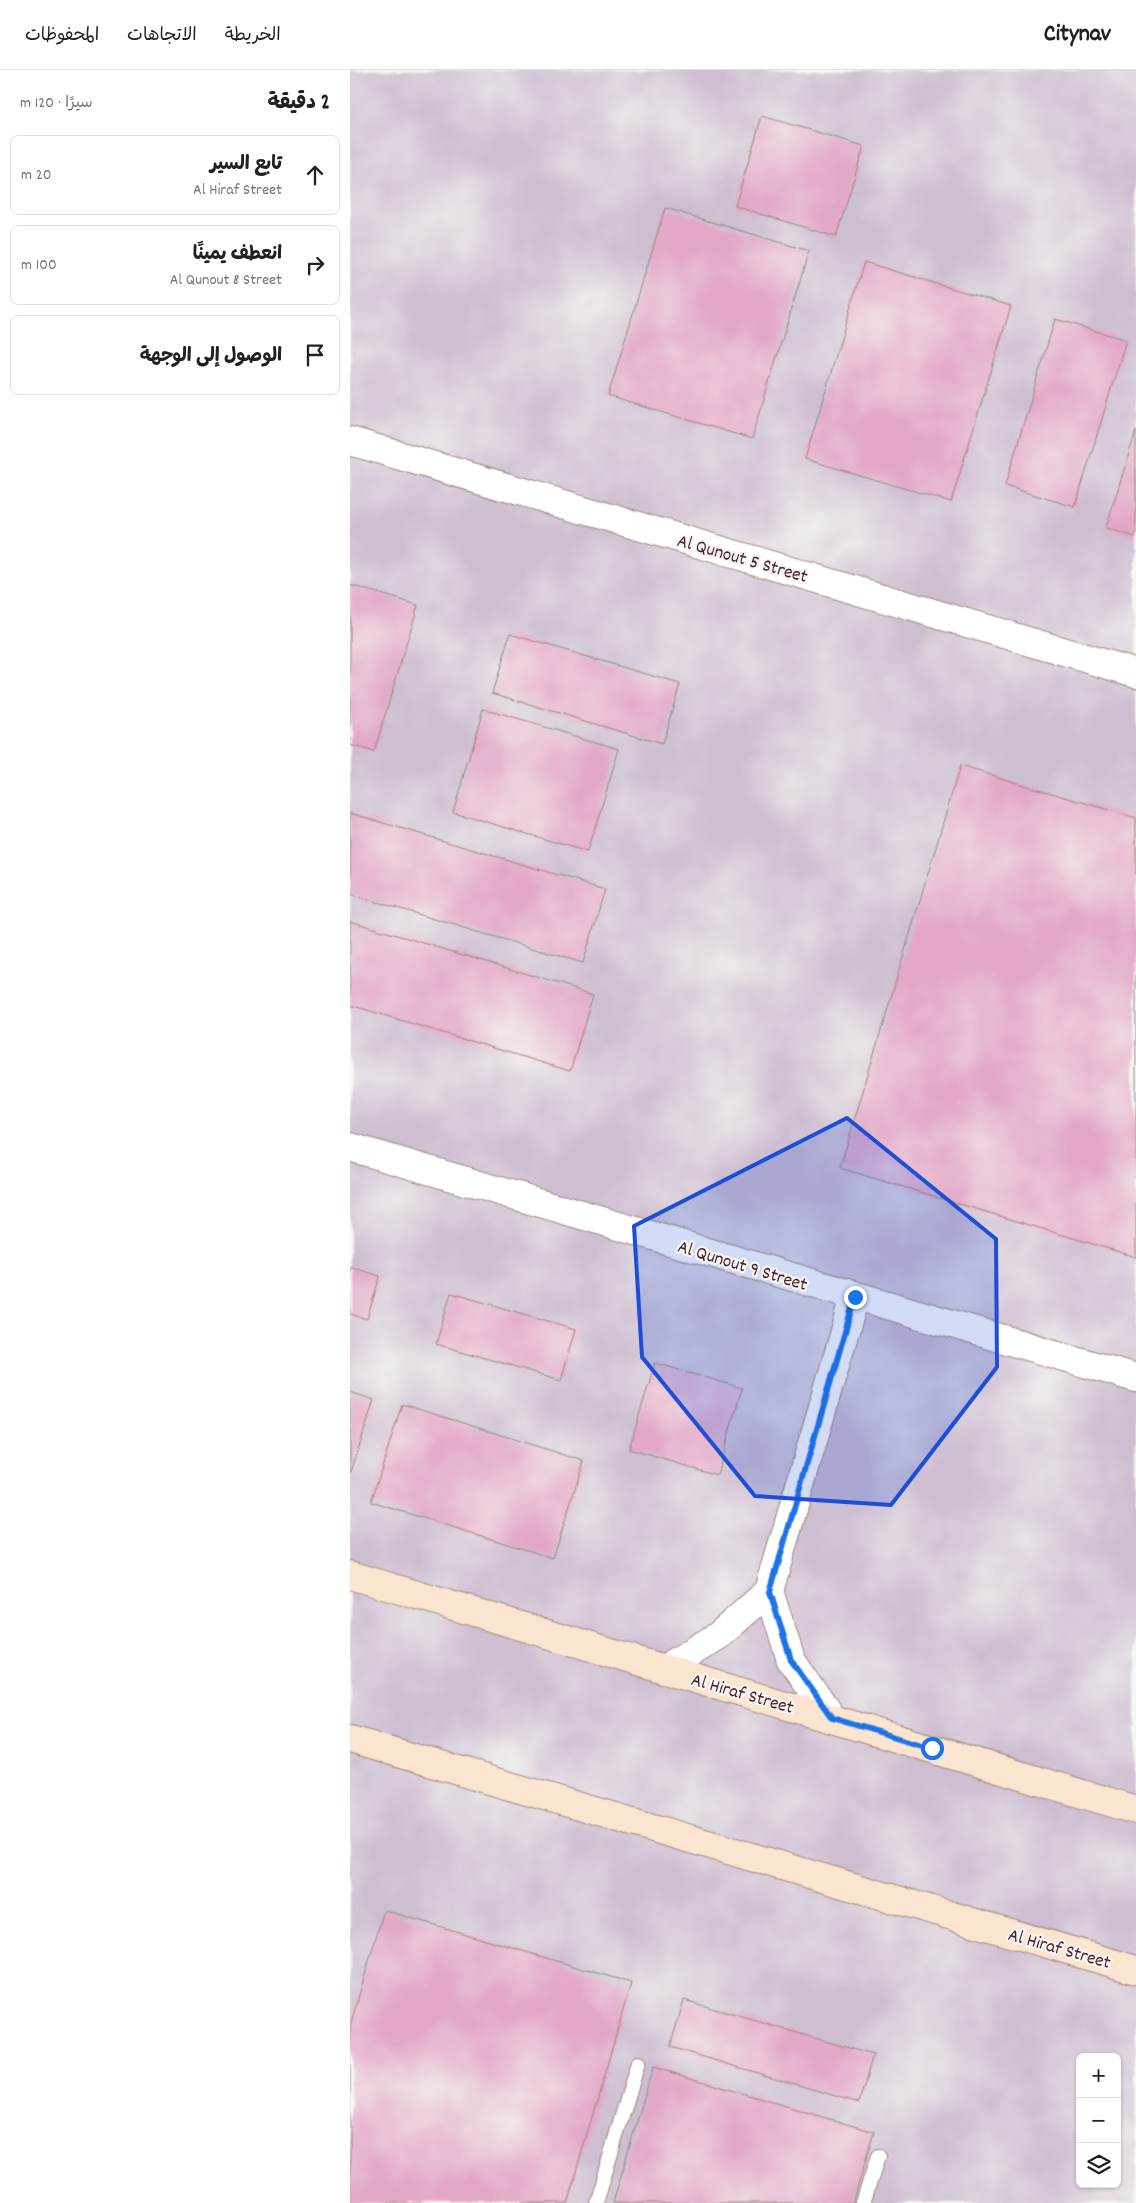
<!DOCTYPE html>
<html lang="ar">
<head>
<meta charset="utf-8">
<style>
	body { margin:0; font-family:Dekko,"Playpen Sans Arabic",sans-serif; background:#f6f6f6; color:#202124; direction:rtl }
	.controls { position:absolute; right:15px; bottom:15px; display:grid; overflow:hidden; border-radius:8px; box-shadow:0 1px 4px #0004 }
	.controls button { width:45px; height:45px; display:grid; place-items:center; padding:0; border:0; border-bottom:1px solid #e0e0e0; background:#fff; color:#202124; font:25px sans-serif }
	.stop { position:absolute; width:15px; height:15px; margin:-11px; border:4px solid #1a73e8; border-radius:50%; background:#fff }
	.stop.end { background:#1a73e8; border-color:#fff; box-shadow:0 1px 5px #0008 }
	.list { margin:0; padding:0; list-style:none }
	h2 { display:flex; justify-content:space-between; align-items:center; height:65px; margin:0; padding:0 20px; font-size:21px }
	h2 small { font-size:16px; font-weight:400; color:#757577 }
	.list li { display:grid; grid-template-columns:32px 1fr auto; gap:15px; align-items:center; box-sizing:border-box; height:80px; margin:0 10px 10px; padding:0 10px; border:1px solid #e0e0e0; border-radius:8px }
	.list b { display:block; font-size:19px; white-space:nowrap }
	.list p { margin:0; font-size:16px; white-space:nowrap; color:#757577 }
	.list em { font-size:16px; font-style:normal; color:#757577 }
	.icon { flex:none; width:28px; height:28px; fill:none; stroke:currentColor; stroke-width:2; stroke-linecap:round; stroke-linejoin:round }
	.map { position:relative; flex:none; width:786px; height:2133px; overflow:hidden; direction:ltr }
	header { display:flex; align-items:center; gap:30px; box-sizing:border-box; height:70px; padding:0 25px; background:#fff; border-bottom:1px solid #e0e0e0 }
	header strong { font-size:24px }
	nav { display:flex; gap:28px; margin-inline-start:auto; font-size:18px }
	main { display:flex }
	aside { flex:1; background:#fff }
	.map>svg:first-child { display:block }
	.industrial { fill:#cebed1; fill-rule:evenodd }
	.building { fill:#e3a8c8 }
	.lines { fill:none; stroke-linecap:round; stroke-linejoin:round }
	.lane-casing { stroke:#9b847d; stroke-width:16 }
	.street-casing { stroke:#9b847d; stroke-width:30 }
	.secondary-casing { stroke:#9b847d; stroke-width:30 }
	.lane { stroke:#fff; stroke-width:14 }
	.street { stroke:#fff; stroke-width:28 }
	.secondary { stroke:#fce5d0; stroke-width:28 }
	.route { stroke:#1a73e8; stroke-width:6 }
	.marked { fill:#1d4ed8; fill-opacity:0.2; stroke:#1d4ed8; stroke-width:4; stroke-linejoin:round }
	.labels { text-anchor:middle; stroke-width:4.5; stroke-linejoin:round; paint-order:stroke }
	.street-label { font-size:19px; fill:#4a1f2b; stroke:#f6f6f2 }
</style>
</head>
<body>
<header>
<strong>Citynav</strong>
<nav><a>الخريطة</a><a>الاتجاهات</a><a>المحفوظات</a></nav>
</header>
<main>
<div class="map">
<svg width="786" height="2133" viewBox="0 0 786 2133">
	<rect width="100%" height="100%" fill="#f6f6f2"/>
	<filter id="ink" filterUnits="userSpaceOnUse"><feTurbulence type="fractalNoise" baseFrequency=".02" numOctaves="2"/><feDisplacementMap in="SourceGraphic" scale="10" xChannelSelector="R" yChannelSelector="G"/><feConvolveMatrix kernelMatrix="1 2 1 2 8 2 1 2 1" color-interpolation-filters="sRGB"/></filter>
	<filter id="wash" filterUnits="userSpaceOnUse"><feTurbulence type="fractalNoise" baseFrequency=".0096" numOctaves="4" result="noise"/><feDisplacementMap in="SourceGraphic" scale="20" xChannelSelector="R" yChannelSelector="G"/><feGaussianBlur stdDeviation="1.12" result="paint"/><feColorMatrix in="noise" values="0 0 0 0 0 0 0 0 0 0 0 0 0 0 0 0 0 1.4 0 .05"/><feComposite in="paint" operator="in"/></filter>
	<g filter="url(#wash)">
		<rect width="100%" height="100%" fill="#ece8cf"/>
		<!-- industrial -->
		<path class="industrial" d="M0,0H786V2133H0ZM730,1987H767V2114H730Z"/>
		<g id="blocks">
			<!-- building -->
			<g class="building">
				<path d="M412,46L514,76L486,167L385,136Z"/>
				<path d="M315,138L459,181L402,369L258,326Z"/>
				<path d="M514,192L661,236L601,432L455,389Z"/>
				<path d="M705,249L776,270L725,437L655,416Z"/>
				<path d="M786,361V467L756,458Z"/>
				<path d="M0,515L68,535L24,682L0,675Z"/>
				<path d="M160,564L330,614L312,674L142,623Z"/>
				<path d="M133,639L269,679L238,782L103,742Z"/>
				<path d="M610,696L786,748V1187L490,1098Z"/>
				<path d="M0,743L255,819L233,893L0,824Z"/>
				<path d="M0,851L243,924L220,1001L0,935Z"/>
				<path d="M0,1197L30,1206L17,1249L0,1244Z"/>
				<path d="M101,1223L226,1259L211,1310L86,1274Z"/>
				<path d="M305,1293L392,1318L367,1405L279,1379Z"/>
				<path d="M0,1322L24,1330L0,1405Z"/>
				<path d="M52,1334L234,1391L203,1488L21,1432Z"/>
				<path d="M34,1840L281,1913L217,2133H0V1956Z"/>
				<path d="M334,1930L523,1985L509,2033L320,1977Z"/>
				<path d="M303,1997L524,2062L503,2133H263Z"/>
			</g>
		</g>
	</g>
	<g filter="url(#ink)">
		<use href="#blocks" fill-opacity="0" stroke="#9b847d" stroke-width="1"/>
		<g class="lines">
			<defs>
				<g id="lane">
					<path d="M246,2133L288,1993"/>
					<path d="M513,2133L528,2086"/>
				</g>
				<g id="street">
					<path d="M0,371L786,603"/>
					<path d="M0,1077L786,1308"/>
					<path d="M419,1521L441,1590L482,1649"/>
					<path d="M314,1599L368,1566L419,1521L505,1227"/>
				</g>
				<g id="secondary">
					<path d="M0,1505L786,1740"/>
					<path d="M0,1669L786,1900"/>
				</g>
			</defs>
			<!-- lane casing -->
			<use href="#lane" class="lane-casing"/>
			<!-- street casing -->
			<use href="#street" class="street-casing"/>
			<!-- secondary casing -->
			<use href="#secondary" class="secondary-casing"/>
			<!-- lane -->
			<use href="#lane" class="lane"/>
			<!-- street -->
			<use href="#street" class="street"/>
			<!-- secondary -->
			<use href="#secondary" class="secondary"/>
		</g>
	</g>
	<g class="lines" filter="url(#ink)">
		<!-- route -->
		<path class="route" d="M505,1227L420,1522L441,1590L482,1648L582,1678"/>
	</g>
	<!-- marked area -->
	<path class="marked" d="M497,1048L646,1169L647,1297L541,1435L405,1426L292,1287L284,1156Z"/>
	<g class="labels">
		<!-- street labels -->
		<g class="street-label">
			<text transform="translate(393 487) rotate(16)" y="7">Al Qunout 5 Street</text>
			<text transform="translate(393 1194) rotate(17)" y="7">Al Qunout 9 Street</text>
			<text transform="translate(393 1622) rotate(16)" y="7">Al Hiraf Street</text>
			<text transform="translate(710 1877) rotate(16)" y="7">Al Hiraf Street</text>
		</g>
	</g>
</svg>
<div class="controls">
<button>+</button>
<button>−</button>
<button><svg class="icon" aria-label="layers" viewBox="0 0 24 24"><path d="M12 4l9 5-9 5-9-5zM3 14l9 5 9-5"/></svg></button>
</div>
<div class="stop" style="left:582px;top:1678px"></div>
<div class="stop end" style="left:505px;top:1227px"></div>
</div>
<aside>
<h2>2 دقيقة<small>سيرًا · 120 m</small></h2>
<ul class="list">
<li><svg class="icon" aria-label="ahead" viewBox="0 0 24 24"><path d="M12 20V5M6 11l6-6 6 6"/></svg><div><b>تابع السير</b><p>Al Hiraf Street</p></div><em>20 m</em></li>
<li><svg class="icon" aria-label="right" viewBox="0 0 24 24"><path d="M7 20v-9h11M14 6l5 5-5 5"/></svg><div><b>انعطف يمينًا</b><p>Al Qunout 8 Street</p></div><em>100 m</em></li>
<li><svg class="icon" aria-label="arrive" viewBox="0 0 24 24"><path d="M6 21V4h12l-3 4 3 4H6"/></svg><div><b>الوصول إلى الوجهة</b></div></li>
</ul>
</aside>
</main>
</body>
</html>
